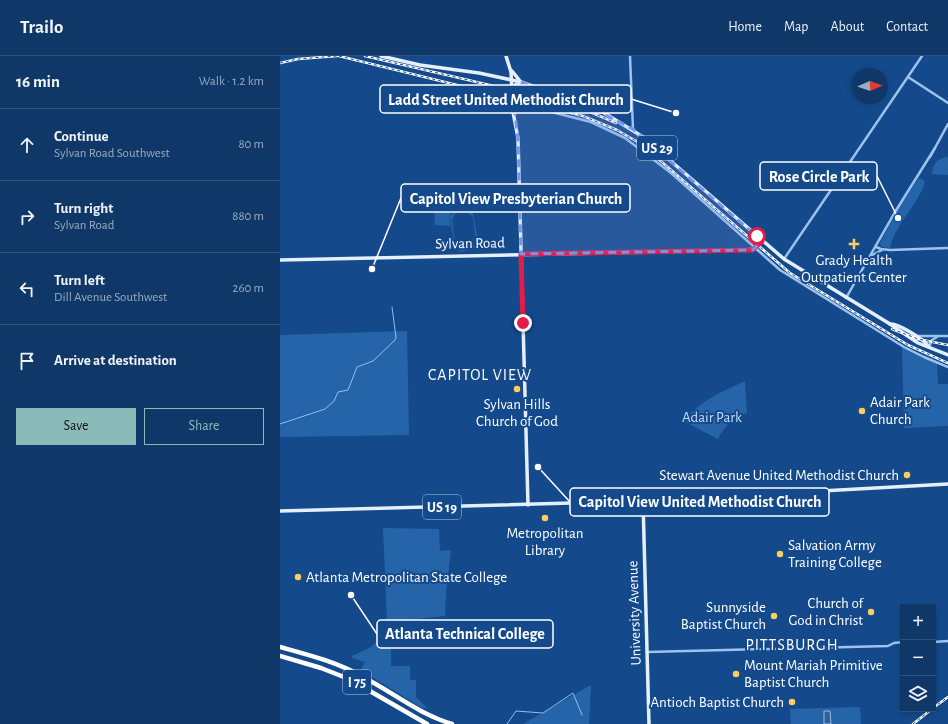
<!DOCTYPE html>
<html lang="en">
<head>
<meta charset="utf-8">
<style>
	body { margin:0; font-family:"Alegreya Sans",sans-serif; background:#1d4371; color:#f1f3f6 }
	.controls { position:absolute; right:12px; bottom:12px; display:grid; overflow:hidden; border-radius:0px; box-shadow:0 2px 6px #0003 }
	.controls button { width:36px; height:36px; display:grid; place-items:center; padding:0; border:0; border-bottom:1px solid #2f527c; background:#0f3868; color:#f1f3f6; font:20px sans-serif }
	.compass { position:absolute; left:572px; top:12px; width:36px; height:36px; border-radius:50%; background:#0f3868; box-shadow:0 2px 6px #0003; rotate:88deg }
	.stop { position:absolute; width:12px; height:12px; margin:-9px; border:3px solid #e11d48; border-radius:50%; background:#fff }
	.stop.end { background:#e11d48; border-color:#fff; box-shadow:0 1px 4px #0008 }
	.list { margin:0; padding:0; list-style:none }
	h2 { display:flex; justify-content:space-between; align-items:center; height:52px; margin:0; padding:0 16px; font-size:17px }
	h2 small { font-size:13px; font-weight:400; color:#9bacc0 }
	.list li { display:grid; grid-template-columns:26px 1fr auto; gap:12px; align-items:center; box-sizing:border-box; height:72px; padding:0 16px; border-top:1px solid #2f527c }
	.list b { display:block; font-size:15px; white-space:nowrap }
	.list p { margin:0; font-size:13px; white-space:nowrap; color:#9bacc0 }
	.list em { font-size:13px; font-style:normal; color:#9bacc0 }
	.actions { display:flex; gap:8px; padding:12px 16px }
	.actions a { flex:1; padding:9px 0; border:1px solid #8bbbb9; border-radius:0px; text-align:center; font-size:14px; color:#8bbbb9 }
	.actions .main { background:#8bbbb9; color:#111 }
	.icon { flex:none; width:22px; height:22px; fill:none; stroke:currentColor; stroke-width:2; stroke-linecap:round; stroke-linejoin:round }
	.map { position:relative; flex:none; width:668px; height:668px; overflow:hidden }
	header { display:flex; align-items:center; gap:24px; box-sizing:border-box; height:56px; padding:0 20px; background:#0f3868; border-bottom:1px solid #2f527c }
	header strong { font-size:19px }
	nav { display:flex; gap:22px; margin-inline-start:auto; font-size:14px }
	main { display:flex }
	aside { flex:1; background:#0f3868 }
	.map>svg:first-child { display:block }
	.green { fill:#2664aa; fill-rule:evenodd }
	.water { fill:#355d8d; stroke:#8ebff3 }
	.lines { fill:none; stroke-linecap:round; stroke-linejoin:round }
	.stream { stroke:#8ebff3; stroke-width:1 }
	.minor { stroke:#9cc3f0; stroke-width:2.5 }
	.major { stroke:#e5f0ff; stroke-width:3.5 }
	.highway { stroke:#fff; stroke-width:4.5 }
	.rail-casing { stroke:#fff; stroke-width:2.5 }
	.rail { stroke:#144a8b; stroke-width:1; stroke-dasharray:3; stroke-linecap:butt }
	.route { stroke:#e11d48; stroke-width:5 }
	.marked { fill:#7795e8; fill-opacity:0.2; stroke:#7795e8; stroke-width:3; stroke-dasharray:8 5; stroke-linejoin:round }
	.poi-dot { fill:#ffcd5b; stroke:#144a8b; stroke-width:1.5 }
	.labels { text-anchor:middle; stroke-width:4; stroke-linejoin:round; paint-order:stroke }
	.shield { fill:#144a8b; stroke:#b8c9dc; stroke-width:1 }
	.shield-label { font-size:14px; font-weight:bold; fill:#fff }
	.street-label { font-size:15px; fill:#fff; stroke:#144a8b }
	.poi-label { font-size:15px; fill:#fff; stroke:#144a8b; text-anchor:start }
	.park-label { font-size:15px; fill:#c2ddfc; stroke:#144a8b }
	.neighbourhood-label { font-size:16px; letter-spacing:1px; fill:#fff; stroke:#144a8b }
	.leader { fill:none; stroke:#fff; stroke-width:1.5 }
	.callout-dot { fill:#fff; stroke:#144a8b; stroke-width:1.5 }
	.callout { fill:#144a8b; stroke:#fff; stroke-width:1.5 }
	.callout-label { font-size:16px; text-anchor:middle; font-weight:bold; fill:#fff }
</style>
</head>
<body>
<header>
<strong>Trailo</strong>
<nav><a>Home</a><a>Map</a><a>About</a><a>Contact</a></nav>
</header>
<main>
<aside>
<h2>16 min<small>Walk · 1.2 km</small></h2>
<ul class="list">
<li><svg class="icon" aria-label="ahead" viewBox="0 0 24 24"><path d="M12 20V5M6 11l6-6 6 6"/></svg><div><b>Continue</b><p>Sylvan Road Southwest</p></div><em>80 m</em></li>
<li><svg class="icon" aria-label="right" viewBox="0 0 24 24"><path d="M7 20v-9h11M14 6l5 5-5 5"/></svg><div><b>Turn right</b><p>Sylvan Road</p></div><em>880 m</em></li>
<li><svg class="icon" aria-label="left" viewBox="0 0 24 24"><path d="M17 20v-9H6M10 6l-5 5 5 5"/></svg><div><b>Turn left</b><p>Dill Avenue Southwest</p></div><em>260 m</em></li>
<li><svg class="icon" aria-label="arrive" viewBox="0 0 24 24"><path d="M6 21V4h12l-3 4 3 4H6"/></svg><div><b>Arrive at destination</b></div></li>
</ul>
<div class="actions"><a class="main">Save</a><a>Share</a></div>
</aside>
<div class="map">
<svg width="668" height="668" viewBox="0 0 668 668">
	<rect width="100%" height="100%" fill="#144a8b"/>
	<!-- green -->
	<g class="green">
		<path d="M668,101V119L652,118C652,108 658,102 668,101Z"/>
		<path d="M639,122L645,125C640,147 616,166 610,192L602,191L600,187L616,156Z"/>
		<path d="M167,154L171,156V159C177,153 187,152 193,157L198,185L195,192L181,196L175,192L169,157L170,170L155,169L154,155ZM187,156L193,161L196,187L191,192L180,194L175,188L172,163L176,157Z"/>
		<path d="M127,275L129,379L0,381V279Z"/>
		<path d="M624,291L657,307L658,328H668V370L624,372L622,292Z"/>
		<path d="M465,325L467,357C453,361 444,371 438,383L405,366C417,345 444,335 465,325Z"/>
		<path d="M103,472L159,473L160,495L171,494L166,536L165,560L107,566Z"/>
		<path d="M101,582L106,584V590H111V610H130V624H136V641L147,652H142L81,614L85,606L72,602V600L91,591Z"/>
		<path d="M311,629L309,668H243L304,633Z"/>
		<path d="M580,651L581,668H511L510,653Z"/>
	</g>
	<!-- water -->
	<path class="water" d="M544,655H550L551,668H544Z"/>
	<g class="lines">
		<!-- stream -->
		<g class="stream">
			<path d="M0,368L45,353L54,345L58,336L68,334L77,311L93,305L115,284L116,281L112,251"/>
			<path d="M227,668L236,655L263,657L293,637L302,659"/>
		</g>
		<!-- minor -->
		<g class="minor">
			<path d="M350,0L353,73"/>
			<path d="M628,21L668,47"/>
			<path d="M232,46L311,66L345,82L391,117L500,214L624,291L644,301L668,311"/>
			<path d="M650,101L668,68"/>
			<path d="M596,191L601,193L610,194L668,192"/>
			<path d="M592,199L602,194"/>
			<path d="M504,203L642,0"/>
			<path d="M566,242L615,156L655,92"/>
			<path d="M637,280H668"/>
			<path d="M649,291L652,284L657,281"/>
			<path d="M653,586L668,585"/>
			<path d="M367,596L608,590L614,587L623,586"/>
		</g>
		<!-- major -->
		<g class="major">
			<path d="M101,0L140,9L199,17L241,26L321,55L363,81L504,203L610,268L638,287L668,299"/>
			<path d="M226,0L231,16L233,56L238,82L248,449"/>
			<path d="M232,15L240,25"/>
			<path d="M232,34L235,29L241,26"/>
			<path d="M0,204L465,194L476,193L482,185"/>
			<path d="M610,268C618,267 645,284 649,291"/>
			<path d="M363,445L369,668"/>
			<path d="M0,455L363,445L668,428"/>
		</g>
		<!-- highway -->
		<g class="highway">
			<path d="M0,591C29,599 57,606 83,621C114,637 139,658 172,668"/>
			<path d="M0,600L41,612L69,623L147,668"/>
		</g>
		<defs>
			<g id="rail">
				<path d="M59,0L303,60L337,74L361,88L510,217L628,289L668,307"/>
				<path d="M85,0L274,44"/>
				<path d="M0,7L18,3L57,0"/>
				<path d="M267,45L306,55"/>
				<path d="M301,52L336,67"/>
				<path d="M612,273L638,283L668,289"/>
				<path d="M653,652L668,641"/>
				<path d="M633,668L652,653"/>
			</g>
		</defs>
		<!-- rail casing -->
		<use href="#rail" class="rail-casing"/>
		<!-- rail -->
		<use href="#rail" class="rail"/>
	</g>
	<g class="lines">
		<!-- route -->
		<path class="route" d="M243,267L241,198L473,194L482,185L477,180"/>
	</g>
	<!-- marked area -->
	<path class="marked" d="M241,26L302,47L353,73L482,185L473,194L241,198L238,82L232,34Z"/>
	<!-- markers -->
	<g class="poi-dot">
		<path d="M572 182h4v4h4v4h-4v4h-4v-4h-4v-4h4z"/>
		<circle cx="237" cy="333" r="4"/>
		<circle cx="582" cy="355" r="4"/>
		<circle cx="627" cy="419" r="4"/>
		<circle cx="265" cy="462" r="4"/>
		<circle cx="500" cy="498" r="4"/>
		<circle cx="18" cy="521" r="4"/>
		<circle cx="591" cy="556" r="4"/>
		<circle cx="494" cy="560" r="4"/>
		<circle cx="456" cy="618" r="4"/>
		<circle cx="512" cy="646" r="4"/>
	</g>
	<g class="labels">
		<!-- shield labels -->
		<g class="shield">
			<rect x="357" y="80" width="40" height="24" rx="3"/>
			<rect x="143" y="439" width="38" height="24" rx="3"/>
			<rect x="63" y="614" width="28" height="24" rx="3"/>
		</g>
		<g class="shield-label">
			<text x="377" y="97">US 29</text>
			<text x="162" y="456">US 19</text>
			<text x="77" y="631">I 75</text>
		</g>
		<!-- street labels -->
		<g class="street-label">
			<text transform="translate(190 187) rotate(-1)" y="5">Sylvan Road</text>
			<text transform="translate(354 557) rotate(-92)" y="5">University Avenue</text>
		</g>
		<!-- poi labels -->
		<g class="poi-label">
			<text x="574" y="209" text-anchor="middle">Grady Health<tspan x="574" dy="17">Outpatient Center</tspan></text>
			<text x="590" y="351">Adair Park<tspan x="590" dy="17">Church</tspan></text>
			<text x="237" y="353" text-anchor="middle">Sylvan Hills<tspan x="237" dy="17">Church of God</tspan></text>
			<text x="619" y="424" text-anchor="end">Stewart Avenue United Methodist Church</text>
			<text x="265" y="482" text-anchor="middle">Metropolitan<tspan x="265" dy="17">Library</tspan></text>
			<text x="508" y="494">Salvation Army<tspan x="508" dy="17">Training College</tspan></text>
			<text x="26" y="526">Atlanta Metropolitan State College</text>
			<text x="583" y="552" text-anchor="end">Church of<tspan x="583" dy="17">God in Christ</tspan></text>
			<text x="486" y="556" text-anchor="end">Sunnyside<tspan x="486" dy="17">Baptist Church</tspan></text>
			<text x="464" y="614">Mount Mariah Primitive<tspan x="464" dy="17">Baptist Church</tspan></text>
			<text x="504" y="651" text-anchor="end">Antioch Baptist Church</text>
		</g>
		<!-- park labels -->
		<g class="park-label">
			<text x="432" y="366">Adair Park</text>
		</g>
		<!-- neighbourhood labels -->
		<g class="neighbourhood-label">
			<text x="200" y="324">CAPITOL VIEW</text>
			<text x="512" y="594">PITTSBURGH</text>
		</g>
	</g>
	<!-- callouts -->
	<path class="leader" d="M396 57L351 43M618 162L597 120M92 213L121 142M258 411L290 446M71 539L97 578"/>
	<g class="callout-dot">
		<circle cx="396" cy="57" r="4"/>
		<circle cx="618" cy="162" r="4"/>
		<circle cx="92" cy="213" r="4"/>
		<circle cx="258" cy="411" r="4"/>
		<circle cx="71" cy="539" r="4"/>
	</g>
	<g class="callout">
		<rect x="100" y="29" width="251" height="28" rx="4"/>
		<rect x="480" y="106" width="117" height="28" rx="4"/>
		<rect x="121" y="128" width="229" height="28" rx="4"/>
		<rect x="290" y="432" width="259" height="28" rx="4"/>
		<rect x="97" y="564" width="176" height="28" rx="4"/>
	</g>
	<g class="callout-label">
		<text x="226" y="49">Ladd Street United Methodist Church</text>
		<text x="539" y="126">Rose Circle Park</text>
		<text x="236" y="148">Capitol View Presbyterian Church</text>
		<text x="420" y="451">Capitol View United Methodist Church</text>
		<text x="185" y="583">Atlanta Technical College</text>
	</g>
</svg>
<div class="controls">
<button>+</button>
<button>−</button>
<button><svg class="icon" aria-label="layers" viewBox="0 0 24 24"><path d="M12 4l9 5-9 5-9-5zM3 14l9 5 9-5"/></svg></button>
</div>
<svg class="compass" viewBox="-18 -18 36 36"><path d="M0-13l5 13h-10z" fill="#e53935"/><path d="M0 13l5-13h-10z" fill="#9bacc0"/></svg>
<div class="stop" style="left:477px;top:180px"></div>
<div class="stop end" style="left:243px;top:267px"></div>
</div>
</main>
</body>
</html>
